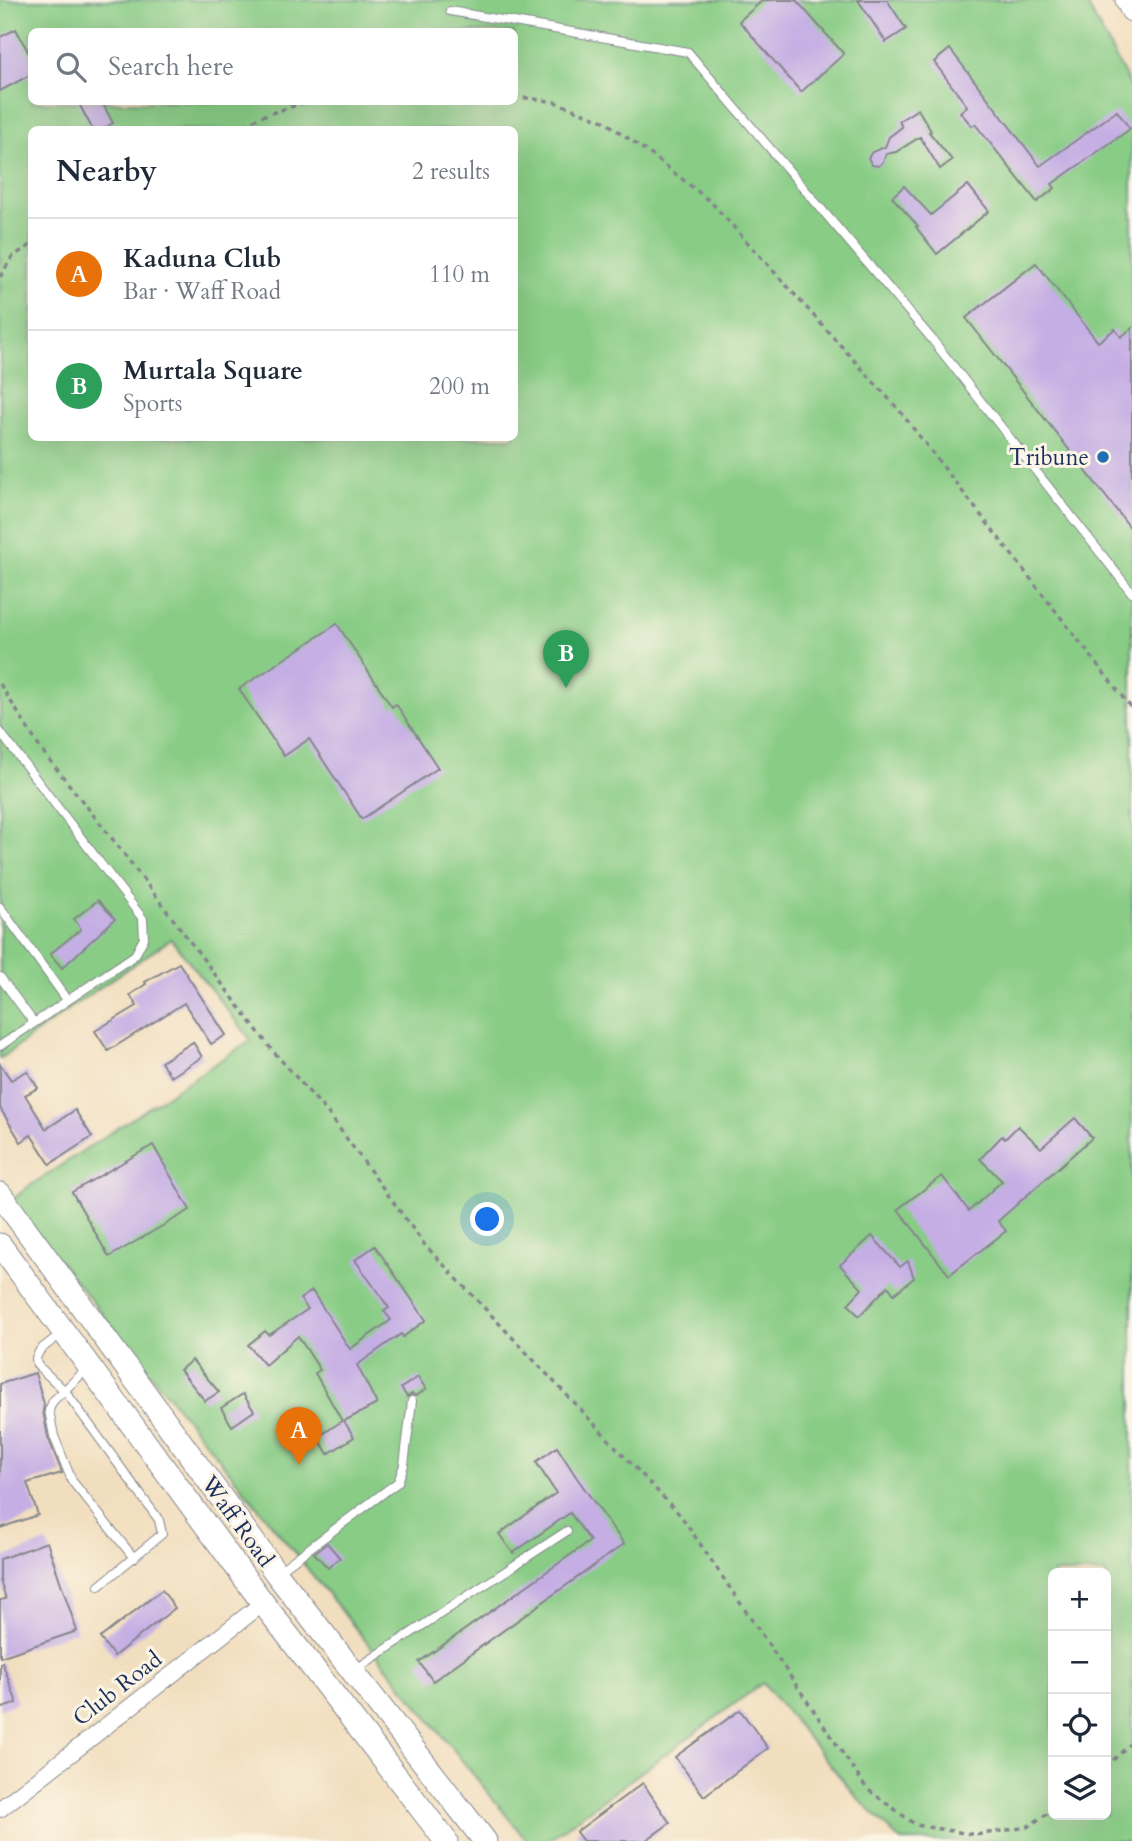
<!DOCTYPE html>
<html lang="en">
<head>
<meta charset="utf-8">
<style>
	body { margin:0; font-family:Cardo,serif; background:#f6f6f7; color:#1f2937 }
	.controls { position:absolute; right:21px; bottom:21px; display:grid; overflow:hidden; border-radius:10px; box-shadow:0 7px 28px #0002 }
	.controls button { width:63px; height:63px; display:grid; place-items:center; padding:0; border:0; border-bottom:2px solid #e0e1e3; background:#fff; color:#1f2937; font:35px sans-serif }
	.you { position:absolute; left:488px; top:1220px; width:24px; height:24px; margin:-18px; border:5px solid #fff; border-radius:50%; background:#1a73e8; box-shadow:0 0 0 10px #1a73e833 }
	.badge { display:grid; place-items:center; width:46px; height:46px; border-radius:50%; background:#ea580c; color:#fff; font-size:23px; font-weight:700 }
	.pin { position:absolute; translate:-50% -58px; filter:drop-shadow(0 2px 4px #0008) }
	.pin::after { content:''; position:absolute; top:37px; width:24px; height:21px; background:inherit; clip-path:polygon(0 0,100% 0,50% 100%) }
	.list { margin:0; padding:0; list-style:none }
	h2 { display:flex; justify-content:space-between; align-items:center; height:91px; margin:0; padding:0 28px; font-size:30px }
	h2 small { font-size:23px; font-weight:400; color:#747a83 }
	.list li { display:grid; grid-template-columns:46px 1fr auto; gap:21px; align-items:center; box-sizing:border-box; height:112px; padding:0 28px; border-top:2px solid #e0e1e3 }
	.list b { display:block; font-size:26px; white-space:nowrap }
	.list p { margin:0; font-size:23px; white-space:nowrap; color:#747a83 }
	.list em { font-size:23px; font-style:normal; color:#747a83 }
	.icon { flex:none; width:38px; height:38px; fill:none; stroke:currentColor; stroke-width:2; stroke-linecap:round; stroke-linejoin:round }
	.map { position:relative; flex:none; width:1132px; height:1841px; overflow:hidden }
	.search { position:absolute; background:#fff; box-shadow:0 7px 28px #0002; left:28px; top:28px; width:490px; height:77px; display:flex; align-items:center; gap:18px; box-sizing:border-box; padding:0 24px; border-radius:10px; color:#747a83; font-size:26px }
	.panel { position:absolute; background:#fff; box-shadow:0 7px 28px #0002; left:28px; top:126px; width:490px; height:315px; border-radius:10px }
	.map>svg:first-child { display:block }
	.green { fill:#88cc85; stroke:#527e72; stroke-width:2; fill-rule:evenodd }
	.building { fill:#c4aee4 }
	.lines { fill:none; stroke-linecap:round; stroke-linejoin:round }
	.lane-casing { stroke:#86868e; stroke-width:10 }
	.street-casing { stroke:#86868e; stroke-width:18 }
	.secondary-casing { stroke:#86868e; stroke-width:25 }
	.path { stroke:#86868e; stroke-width:3.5; stroke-dasharray:5 5; stroke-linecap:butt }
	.lane { stroke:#fff; stroke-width:8 }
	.street { stroke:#fff; stroke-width:16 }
	.secondary { stroke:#fff; stroke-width:23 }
	.poi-dot { fill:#1f6fb2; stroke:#fcf5e5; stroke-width:2.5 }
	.labels { text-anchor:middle; stroke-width:6; stroke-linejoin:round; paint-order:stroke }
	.poi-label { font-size:23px; fill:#1b2f5e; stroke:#fcf5e5; text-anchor:end }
	.street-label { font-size:23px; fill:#1b2f5e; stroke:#fcf5e5 }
</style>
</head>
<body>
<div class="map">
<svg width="1132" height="1841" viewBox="0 0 1132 1841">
	<rect width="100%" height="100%" fill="#fcf5e5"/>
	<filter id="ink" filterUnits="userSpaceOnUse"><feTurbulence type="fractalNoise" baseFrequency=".0143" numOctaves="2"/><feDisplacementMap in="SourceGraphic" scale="14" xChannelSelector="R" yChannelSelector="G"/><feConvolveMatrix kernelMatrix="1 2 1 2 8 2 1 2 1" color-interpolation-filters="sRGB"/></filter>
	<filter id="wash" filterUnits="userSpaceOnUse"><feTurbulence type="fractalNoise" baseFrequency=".00686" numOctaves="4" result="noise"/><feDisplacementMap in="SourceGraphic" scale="28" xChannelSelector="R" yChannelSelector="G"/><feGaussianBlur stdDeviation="1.57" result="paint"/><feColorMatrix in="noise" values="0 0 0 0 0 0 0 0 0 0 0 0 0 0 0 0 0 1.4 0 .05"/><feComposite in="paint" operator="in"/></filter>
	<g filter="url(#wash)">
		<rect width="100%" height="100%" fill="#f1debe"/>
		<!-- green -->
		<path class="green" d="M0,0H1085L1132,89V1841H901L855,1795L763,1683L547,1841H527L11,1201L28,1187L251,1040L171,939L73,1006L0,1059ZM32,32H514V102H32ZM32,130H514V438H32ZM1053,1573H1106V1815H1053Z"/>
		<g id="blocks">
			<!-- building -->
			<g class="building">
				<path d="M763,0H796L844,54L801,92L739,21Z"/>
				<path d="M858,0H887L906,29L886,42Z"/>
				<path d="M16,29L32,59V74L0,91V37Z"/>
				<path d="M950,49L1040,166L1117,111L1130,129L1052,184L1055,188L1037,202L975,124L972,126L960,112L967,106L934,62Z"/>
				<path d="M78,102H102L113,123L101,130H93Z"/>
				<path d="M918,109L931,131L929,132L952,160L940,169L920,137L896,152L886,154L883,162L879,166L872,165L868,158L872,152L885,147L889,137L902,127L899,121Z"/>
				<path d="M968,185L989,211L937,254L916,227L918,226L892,197L904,186L931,215Z"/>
				<path d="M1036,263L1098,342L1115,329L1121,337L1132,328V530L966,318Z"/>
				<path d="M337,624L392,707L396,704L438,768L362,819L309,739L284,756L239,689Z"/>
				<path d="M98,900L115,919L62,968L50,954L81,929L74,919Z"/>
				<path d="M179,963L226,1035L211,1044L184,1003L108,1051L95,1031L137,1006L130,995L146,984L145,982Z"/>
				<path d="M193,1042L202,1057L171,1077L161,1062Z"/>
				<path d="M0,1064L11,1080L27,1071L38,1088L25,1095L46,1129L75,1110L92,1137L50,1164L31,1135L21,1142L0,1108Z"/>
				<path d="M1075,1118L1092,1138L998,1221L1006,1231L949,1275L898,1209L942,1176L969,1211L1002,1181L980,1159L1002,1136L1005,1139L1018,1126L1041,1148Z"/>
				<path d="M153,1145L190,1210L109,1257L72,1192Z"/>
				<path d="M872,1236L900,1267L908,1261L914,1278L894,1294L888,1286L859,1316L848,1304L862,1289L840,1265Z"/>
				<path d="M375,1246L426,1320L403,1337L401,1334L357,1365L377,1404L344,1421L354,1437L328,1454L318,1437L342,1421L315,1373L320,1370L298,1336L265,1365L248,1345L265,1331L269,1335L308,1309L300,1299L312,1291L350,1349L391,1320L384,1311L389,1308L355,1260Z"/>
				<path d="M192,1360L219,1392L205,1401L180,1370Z"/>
				<path d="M35,1373L44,1404L43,1411L48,1437L62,1473L27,1483L38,1515L0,1528V1384Z"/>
				<path d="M418,1377L426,1389L416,1396L412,1394L407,1397L401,1388Z"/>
				<path d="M243,1394L254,1411L232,1426L221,1408Z"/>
				<path d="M557,1447L577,1478L624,1544L433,1681L419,1662L590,1541L570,1513L513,1553L499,1534L556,1493L536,1462Z"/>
				<path d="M47,1542L77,1631L0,1657V1600L6,1599L0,1580V1559Z"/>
				<path d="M327,1543L340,1558L328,1568L314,1553Z"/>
				<path d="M162,1590L175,1608L114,1656L100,1638Z"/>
				<path d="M2,1662L17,1703L0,1709V1663Z"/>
				<path d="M740,1710L768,1748L704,1796L675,1757Z"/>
				<path d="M643,1783L670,1823L645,1841H583L576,1832Z"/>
			</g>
		</g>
	</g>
	<g filter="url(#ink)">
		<use href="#blocks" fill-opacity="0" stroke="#86868e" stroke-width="2"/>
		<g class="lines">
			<defs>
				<g id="lane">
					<path d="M450,11L688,52L931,338L1132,593"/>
					<path d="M0,732L143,919L144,938L135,955L0,1046"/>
					<path d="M0,907L67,1000"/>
					<path d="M0,977L34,1023"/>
					<path d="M62,1333L40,1350L36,1358L37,1365L65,1391L159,1520L162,1534L99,1586"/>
					<path d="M88,1368L53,1401L49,1410L54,1436L72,1481L134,1558"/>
					<path d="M279,1571L398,1482L404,1465L412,1401"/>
					<path d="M356,1669L567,1531"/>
				</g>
				<path id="street" d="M0,1809L263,1603"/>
				<g id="secondary">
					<path d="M1127,0L1132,10"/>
					<path d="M0,1194L276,1573L485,1841"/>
					<path d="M0,1245L263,1603L446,1841"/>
				</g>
			</defs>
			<!-- lane casing -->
			<use href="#lane" class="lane-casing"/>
			<!-- street casing -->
			<use href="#street" class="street-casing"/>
			<!-- secondary casing -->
			<use href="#secondary" class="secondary-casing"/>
			<!-- path -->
			<g class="path">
				<path d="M514,96L555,102L604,121L653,156L711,202L899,410L1132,709"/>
				<path d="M235,130L262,116L306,102"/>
				<path d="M0,277L12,257L32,244"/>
				<path d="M0,684L40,748L118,846L272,1050L328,1113L424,1244L681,1516L867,1789L916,1825L976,1835L1027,1827L1053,1810"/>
				<path d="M1106,1767L1132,1742"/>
			</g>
			<!-- lane -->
			<use href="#lane" class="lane"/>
			<!-- street -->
			<use href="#street" class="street"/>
			<!-- secondary -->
			<use href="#secondary" class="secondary"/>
		</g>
	</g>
	<!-- markers -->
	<circle class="poi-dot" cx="1103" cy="457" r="7"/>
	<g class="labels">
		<!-- poi labels -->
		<g class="poi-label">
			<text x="1089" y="465">Tribune</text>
		</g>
		<!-- street labels -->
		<g class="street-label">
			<text transform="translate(238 1521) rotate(54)" y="8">Waff Road</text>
			<text transform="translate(117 1688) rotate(-38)" y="8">Club Road</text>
		</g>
	</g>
</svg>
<div class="controls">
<button>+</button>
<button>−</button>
<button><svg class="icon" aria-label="locate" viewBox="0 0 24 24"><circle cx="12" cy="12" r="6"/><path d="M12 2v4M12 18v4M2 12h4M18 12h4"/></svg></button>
<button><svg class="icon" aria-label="layers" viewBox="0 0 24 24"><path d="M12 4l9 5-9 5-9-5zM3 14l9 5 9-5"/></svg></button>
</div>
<div class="you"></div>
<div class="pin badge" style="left:299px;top:1465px;background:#e8710a">A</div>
<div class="pin badge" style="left:566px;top:688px;background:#2e9e5b">B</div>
<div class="search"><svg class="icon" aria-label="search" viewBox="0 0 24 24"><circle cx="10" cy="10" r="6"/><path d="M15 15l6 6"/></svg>Search here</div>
<section class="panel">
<h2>Nearby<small>2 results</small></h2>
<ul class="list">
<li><span class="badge" style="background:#e8710a">A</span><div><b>Kaduna Club</b><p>Bar · Waff Road</p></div><em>110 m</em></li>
<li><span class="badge" style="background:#2e9e5b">B</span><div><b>Murtala Square</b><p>Sports</p></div><em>200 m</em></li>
</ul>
</section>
</div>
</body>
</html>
